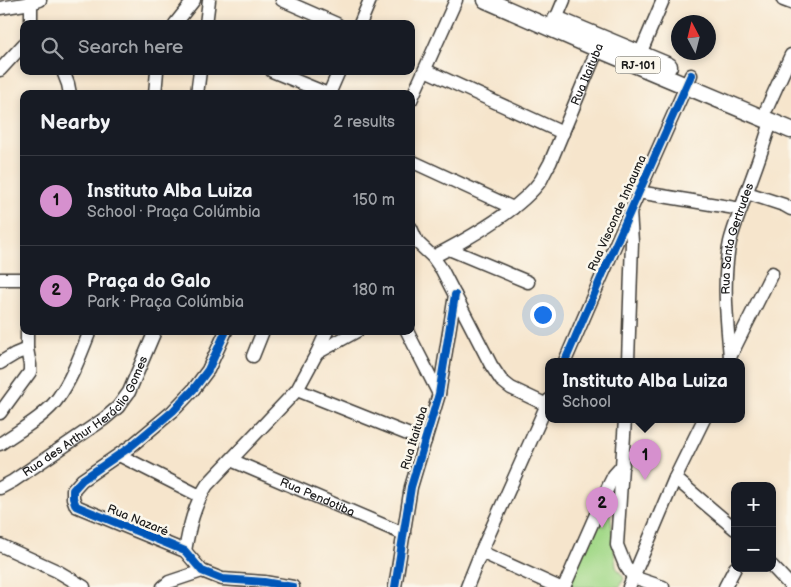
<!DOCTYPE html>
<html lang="en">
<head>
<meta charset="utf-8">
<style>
	body { margin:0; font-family:"Balsamiq Sans",sans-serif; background:#242831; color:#f1f3f6 }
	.controls { position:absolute; right:15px; bottom:15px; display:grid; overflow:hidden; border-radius:10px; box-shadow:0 2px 8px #0003 }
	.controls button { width:45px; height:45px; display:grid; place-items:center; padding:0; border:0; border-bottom:1px solid #363941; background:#171b24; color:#f1f3f6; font:25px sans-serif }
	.compass { position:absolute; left:671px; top:15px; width:45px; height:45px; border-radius:50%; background:#171b24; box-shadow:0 2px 8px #0003; rotate:353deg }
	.you { position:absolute; left:542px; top:314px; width:18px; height:18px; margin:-12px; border:4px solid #fff; border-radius:50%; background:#1a73e8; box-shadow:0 0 0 8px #1a73e833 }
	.badge { display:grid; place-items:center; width:32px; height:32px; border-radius:50%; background:#d690ce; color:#111; font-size:16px; font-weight:700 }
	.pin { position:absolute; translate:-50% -41px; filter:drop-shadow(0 1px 2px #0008) }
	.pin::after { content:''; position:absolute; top:26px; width:18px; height:15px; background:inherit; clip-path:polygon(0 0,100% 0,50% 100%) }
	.popup { position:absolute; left:545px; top:358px; width:200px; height:65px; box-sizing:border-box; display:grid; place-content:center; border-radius:10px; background:#171b24; filter:drop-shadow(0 1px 4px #0005); font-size:16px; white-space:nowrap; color:#9ea1a6 }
	.popup b { font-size:19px; color:#f1f3f6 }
	.popup::after { content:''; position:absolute; left:50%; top:100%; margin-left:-10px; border:10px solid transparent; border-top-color:#171b24 }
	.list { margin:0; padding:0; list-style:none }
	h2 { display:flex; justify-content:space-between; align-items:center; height:65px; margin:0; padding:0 20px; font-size:21px }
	h2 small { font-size:16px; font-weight:400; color:#9ea1a6 }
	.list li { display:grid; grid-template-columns:32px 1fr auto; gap:15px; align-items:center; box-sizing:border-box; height:90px; padding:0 20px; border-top:1px solid #363941 }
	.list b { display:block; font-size:19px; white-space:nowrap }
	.list p { margin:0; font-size:16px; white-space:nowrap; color:#9ea1a6 }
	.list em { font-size:16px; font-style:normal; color:#9ea1a6 }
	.icon { flex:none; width:28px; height:28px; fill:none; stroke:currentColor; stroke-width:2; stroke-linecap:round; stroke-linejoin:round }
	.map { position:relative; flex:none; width:791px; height:587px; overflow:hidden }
	.search { position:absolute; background:#171b24; box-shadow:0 2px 8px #0003; left:20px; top:20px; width:395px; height:55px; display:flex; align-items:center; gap:12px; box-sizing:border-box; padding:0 18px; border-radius:10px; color:#9ea1a6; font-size:19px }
	.panel { position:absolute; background:#171b24; box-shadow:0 2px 8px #0003; left:20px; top:90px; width:395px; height:245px; border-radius:10px }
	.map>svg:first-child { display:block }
	.green { fill:#a4d98a; stroke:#607a53 }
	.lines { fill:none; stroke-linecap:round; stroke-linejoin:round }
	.minor-casing { stroke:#3d3a36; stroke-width:15 }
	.major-casing { stroke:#3d3a36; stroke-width:19 }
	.minor { stroke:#fff; stroke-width:12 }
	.major { stroke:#fff; stroke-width:16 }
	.cycleway-casing { stroke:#fbf7ec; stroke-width:11 }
	.cycleway { stroke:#0057b8; stroke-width:8 }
	.labels { text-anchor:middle; stroke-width:5; stroke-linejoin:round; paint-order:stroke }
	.shield { fill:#fbf7ec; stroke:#5f5e5a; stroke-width:1 }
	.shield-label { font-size:11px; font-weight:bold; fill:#1c1c1c }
	.street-label { font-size:12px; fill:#1c1c1c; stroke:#fbf7ec }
</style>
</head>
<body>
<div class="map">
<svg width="791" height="587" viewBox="0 0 791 587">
	<rect width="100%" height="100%" fill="#fbf7ec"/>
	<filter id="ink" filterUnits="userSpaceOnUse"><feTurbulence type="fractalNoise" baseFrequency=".02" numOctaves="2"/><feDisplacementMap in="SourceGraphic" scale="10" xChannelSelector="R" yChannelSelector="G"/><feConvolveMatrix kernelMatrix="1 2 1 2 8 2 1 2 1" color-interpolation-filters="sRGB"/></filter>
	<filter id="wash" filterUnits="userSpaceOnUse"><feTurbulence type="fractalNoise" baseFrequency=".0096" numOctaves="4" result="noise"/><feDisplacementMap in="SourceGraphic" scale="20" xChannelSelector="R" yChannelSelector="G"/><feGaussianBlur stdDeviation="1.12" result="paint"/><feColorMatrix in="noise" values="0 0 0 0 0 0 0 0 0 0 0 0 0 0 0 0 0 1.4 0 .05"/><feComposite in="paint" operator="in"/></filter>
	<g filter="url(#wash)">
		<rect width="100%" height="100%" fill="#f6e5cc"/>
		<!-- green -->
		<path class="green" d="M608,490L616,567L624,578L620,587H568Z"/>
	</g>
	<g filter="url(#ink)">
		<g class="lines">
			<defs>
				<g id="minor">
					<path d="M282,0L337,24"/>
					<path d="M783,0L791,3"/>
					<path d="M0,8L31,3L40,0"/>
					<path d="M556,19L564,0"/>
					<path d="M31,24V3"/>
					<path d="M175,24L194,0"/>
					<path d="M206,24L209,0"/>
					<path d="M360,24L370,0"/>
					<path d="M640,54L663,0"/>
					<path d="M0,70L24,44"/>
					<path d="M425,70L563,133"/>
					<path d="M63,71L68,84L70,94"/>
					<path d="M272,71L328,94"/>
					<path d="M155,94L157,71"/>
					<path d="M197,94L200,71"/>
					<path d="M329,94L339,71"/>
					<path d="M411,100L456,0"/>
					<path d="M767,108L791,55"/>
					<path d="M411,161L513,208"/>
					<path d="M638,192L741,209"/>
					<path d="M747,193L784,205L791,209"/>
					<path d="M411,228L417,242L433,257L442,270L491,365L501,380L511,388L547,405"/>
					<path d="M449,249L528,282"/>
					<path id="s1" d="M433,257C466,240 520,210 541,180C544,174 547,168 550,163L601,41"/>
					<path d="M0,279H24"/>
					<path d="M27,331V349"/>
					<path d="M226,331L208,370L193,390L173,411L130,447L82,480L73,490V498L76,506L83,509L185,551L202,571L222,579L264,582L293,587"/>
					<path d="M407,331L411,339L439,394"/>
					<path d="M317,353L357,331"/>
					<path d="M253,356L263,331"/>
					<path d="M730,357L772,273"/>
					<path d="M565,361L614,248L691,75"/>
					<path d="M628,361L632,242L630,211"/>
					<path id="s2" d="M729,361L730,357C727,320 722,279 730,242C734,226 741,210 746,194C755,170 764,146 771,121"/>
					<path d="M0,363L15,354L27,349L30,365V372L0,413"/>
					<path d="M297,390L425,441"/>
					<path d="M625,419L617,545L625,565L633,577"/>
					<path d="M0,444C18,431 46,416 58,398C72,379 81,353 90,331"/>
					<path d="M119,455L200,496"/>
					<path id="s3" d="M231,460L404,534"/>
					<path d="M675,478L735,529"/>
					<path id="s4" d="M0,488L13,481L104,419L118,407L129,392L155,331"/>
					<path d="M0,545L57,571L84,587"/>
					<path d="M185,551C189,528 194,505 207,485L297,390L317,353L327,331"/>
					<path d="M481,552L558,587"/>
					<path d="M772,566L791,586"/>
					<path d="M633,577L663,587"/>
					<path d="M163,587L169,582L202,571"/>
					<path d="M395,587L411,487L439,394L455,295"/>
					<path d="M467,587L481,552L549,400"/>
					<path d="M564,587L609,485L614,475L623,465"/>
					<path d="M629,587L675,478L704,419"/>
					<path d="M725,587L735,568"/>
				</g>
				<g id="major">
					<path d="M486,0L598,49L791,130"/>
					<path d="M556,19L669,66"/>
				</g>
			</defs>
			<!-- minor casing -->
			<use href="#minor" class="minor-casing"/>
			<!-- major casing -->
			<use href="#major" class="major-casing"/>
			<!-- minor -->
			<use href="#minor" class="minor"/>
			<!-- major -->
			<use href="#major" class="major"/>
			<defs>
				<g id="cycleway">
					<path d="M226,331L208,370L193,390L173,411L130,447L82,480L73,490V498L76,506L83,509L185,551L202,571L222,579L264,582L293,587"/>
					<path d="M565,361L614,248L691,75"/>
					<path d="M395,587L411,487L439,394L455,295"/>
				</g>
			</defs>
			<!-- cycleway casing -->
			<use href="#cycleway" class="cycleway-casing"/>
			<!-- cycleway -->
			<use href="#cycleway" class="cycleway"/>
		</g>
	</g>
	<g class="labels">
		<!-- shield labels -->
		<rect class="shield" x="615.5" y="56.5" width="45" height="17" rx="4"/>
		<g class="shield-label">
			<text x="638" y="69">RJ-101</text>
		</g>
		<!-- street labels -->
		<g class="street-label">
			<text dy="4" stroke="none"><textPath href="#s1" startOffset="249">Rua Itaituba</textPath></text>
			<text transform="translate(617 213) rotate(-66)" y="4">Rua Visconde Inhauma</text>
			<text dy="4" stroke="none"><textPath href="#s2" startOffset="124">Rua Santa Gertrudes</textPath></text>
			<text dy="4" stroke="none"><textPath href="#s4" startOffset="114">Rua des Arthur Heráclio Gomes</textPath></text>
			<text transform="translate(414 438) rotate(-73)" y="4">Rua Itaituba</text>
			<text dy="4" stroke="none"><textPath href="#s3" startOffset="94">Rua Pendotiba</textPath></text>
			<text transform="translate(138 520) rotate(22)" y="4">Rua Nazaré</text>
		</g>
	</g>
</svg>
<div class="controls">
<button>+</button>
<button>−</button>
</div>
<svg class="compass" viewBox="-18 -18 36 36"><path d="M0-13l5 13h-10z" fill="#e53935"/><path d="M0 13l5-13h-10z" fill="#9ea1a6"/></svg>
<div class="you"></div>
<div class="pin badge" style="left:645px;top:480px">1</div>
<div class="popup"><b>Instituto Alba Luiza</b>School</div>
<div class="pin badge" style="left:602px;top:528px">2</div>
<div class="search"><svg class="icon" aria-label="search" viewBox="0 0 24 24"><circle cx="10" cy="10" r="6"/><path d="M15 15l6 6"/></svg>Search here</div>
<section class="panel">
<h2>Nearby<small>2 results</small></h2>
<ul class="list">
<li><span class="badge">1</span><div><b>Instituto Alba Luiza</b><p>School · Praça Colúmbia</p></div><em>150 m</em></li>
<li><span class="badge">2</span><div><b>Praça do Galo</b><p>Park · Praça Colúmbia</p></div><em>180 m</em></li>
</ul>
</section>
</div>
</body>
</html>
